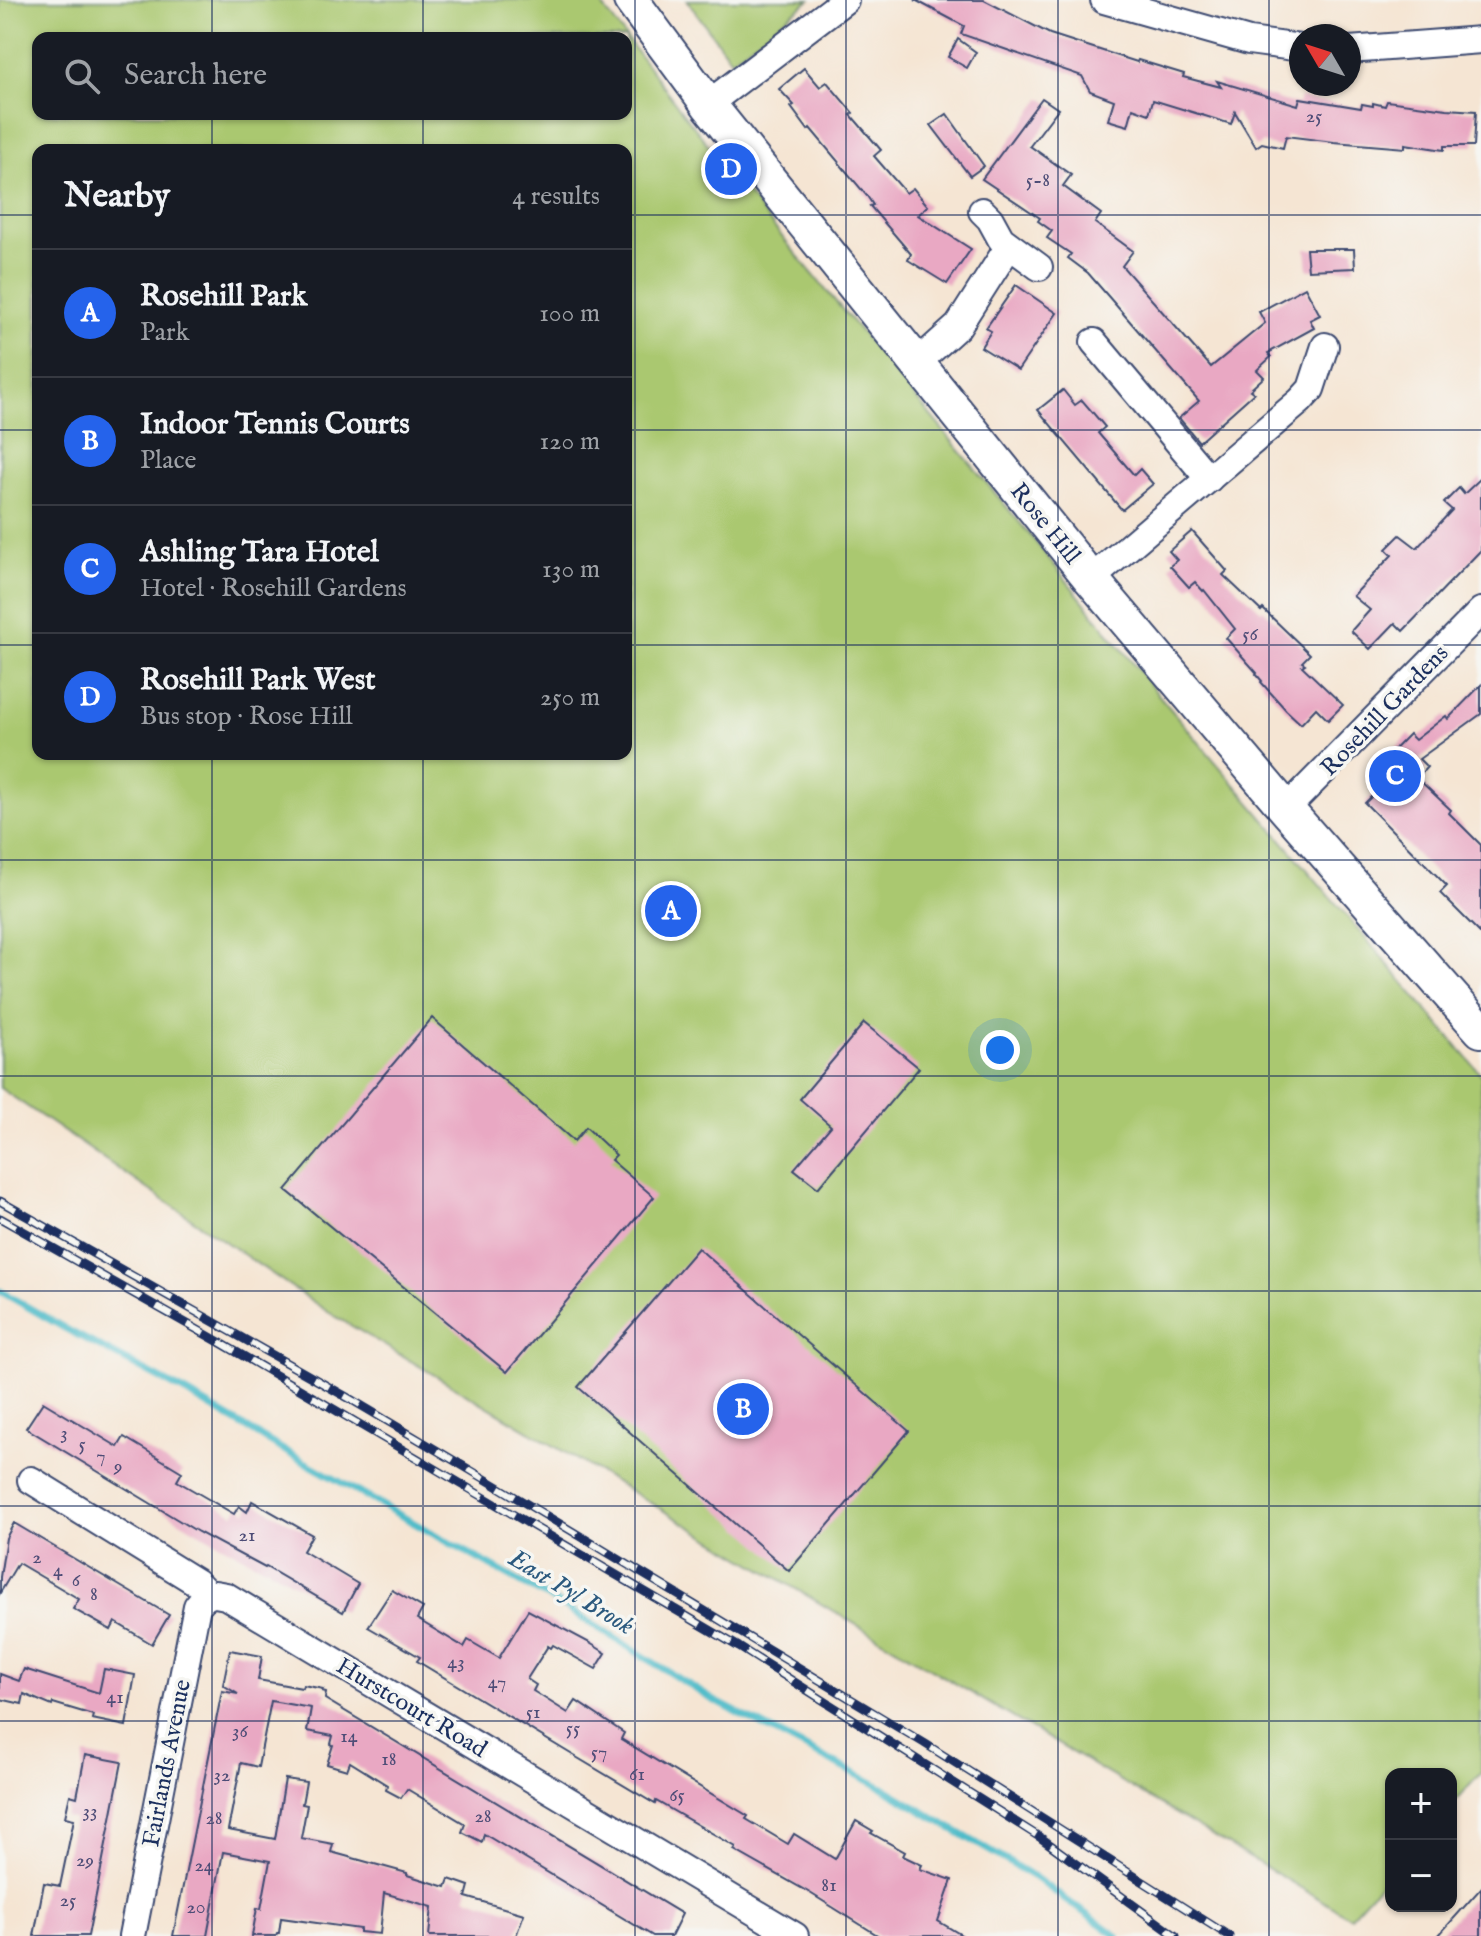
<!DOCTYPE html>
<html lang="en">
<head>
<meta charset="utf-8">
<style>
	body { margin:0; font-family:"IM FELL English",serif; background:#20242c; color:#f1f3f6 }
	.controls { position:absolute; right:24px; bottom:24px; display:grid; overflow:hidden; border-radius:16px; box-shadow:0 2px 6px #0004 }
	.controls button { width:72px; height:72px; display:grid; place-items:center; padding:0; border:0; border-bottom:2px solid #363941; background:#171b24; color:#f1f3f6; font:40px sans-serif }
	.compass { position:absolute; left:1289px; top:24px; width:72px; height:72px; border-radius:50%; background:#171b24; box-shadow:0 2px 6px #0004; rotate:309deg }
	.you { position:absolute; left:1000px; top:1050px; width:28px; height:28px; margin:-20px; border:6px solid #fff; border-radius:50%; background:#1a73e8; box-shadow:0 0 0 12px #1a73e833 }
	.badge { display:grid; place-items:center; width:52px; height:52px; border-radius:50%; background:#2563eb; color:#fff; font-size:26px; font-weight:700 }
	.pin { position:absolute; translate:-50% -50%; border:4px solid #fff; box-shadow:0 2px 8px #0006 }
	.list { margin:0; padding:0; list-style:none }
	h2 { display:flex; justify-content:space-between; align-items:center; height:104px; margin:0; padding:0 32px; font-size:34px }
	h2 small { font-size:26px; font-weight:400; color:#9ea1a6 }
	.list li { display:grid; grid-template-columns:52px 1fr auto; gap:24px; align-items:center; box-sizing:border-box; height:128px; padding:0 32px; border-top:2px solid #363941 }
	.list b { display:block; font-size:30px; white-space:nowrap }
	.list p { margin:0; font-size:26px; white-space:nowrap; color:#9ea1a6 }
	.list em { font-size:26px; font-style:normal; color:#9ea1a6 }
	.icon { flex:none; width:44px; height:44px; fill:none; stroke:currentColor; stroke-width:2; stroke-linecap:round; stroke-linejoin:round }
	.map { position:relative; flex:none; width:1481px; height:1936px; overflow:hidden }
	.search { position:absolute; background:#171b24; box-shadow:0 2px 6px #0004; left:32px; top:32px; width:600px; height:88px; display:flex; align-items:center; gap:20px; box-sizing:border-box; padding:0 28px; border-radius:16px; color:#9ea1a6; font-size:30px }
	.panel { position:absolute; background:#171b24; box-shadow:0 2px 6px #0004; left:32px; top:144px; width:600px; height:616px; border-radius:16px }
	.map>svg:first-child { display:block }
	.green { fill:#aac86f; stroke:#627c66; stroke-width:2; fill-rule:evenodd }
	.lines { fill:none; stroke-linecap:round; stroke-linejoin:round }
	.stream { stroke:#4fbcc9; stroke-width:7 }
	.building { fill:#e9a8c3 }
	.minor-casing { stroke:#3c4a70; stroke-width:30 }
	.major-casing { stroke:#3c4a70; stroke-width:38 }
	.minor { stroke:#fff; stroke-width:26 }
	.major { stroke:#fff; stroke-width:34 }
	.rail-casing { stroke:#1b2f5e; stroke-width:9 }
	.rail { stroke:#f6f6f2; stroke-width:6; stroke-dasharray:18; stroke-linecap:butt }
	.grid { fill:none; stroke:#1b2f5e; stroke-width:2; stroke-opacity:0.55 }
	.labels { text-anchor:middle; stroke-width:7; stroke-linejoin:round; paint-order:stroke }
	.number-label { font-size:20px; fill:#4e4d77 }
	.street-label { font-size:24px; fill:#1b2f5e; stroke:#f6f6f2 }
	.water-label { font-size:26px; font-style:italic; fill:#2b597e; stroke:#f6f6f2 }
</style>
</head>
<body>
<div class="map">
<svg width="1481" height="1936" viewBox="0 0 1481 1936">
	<rect width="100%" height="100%" fill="#f6f6f2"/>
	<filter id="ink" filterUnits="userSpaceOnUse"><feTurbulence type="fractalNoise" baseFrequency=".0125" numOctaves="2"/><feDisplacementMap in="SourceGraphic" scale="16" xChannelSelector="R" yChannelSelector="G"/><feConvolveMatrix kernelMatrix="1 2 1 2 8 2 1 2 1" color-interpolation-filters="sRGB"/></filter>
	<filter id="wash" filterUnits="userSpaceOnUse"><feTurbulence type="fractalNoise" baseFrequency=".006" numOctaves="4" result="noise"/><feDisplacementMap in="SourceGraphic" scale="32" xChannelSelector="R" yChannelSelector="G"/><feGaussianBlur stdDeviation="1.8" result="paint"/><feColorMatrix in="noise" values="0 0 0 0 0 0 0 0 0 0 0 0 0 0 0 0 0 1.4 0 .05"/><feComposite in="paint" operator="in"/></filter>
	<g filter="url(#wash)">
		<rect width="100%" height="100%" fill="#f5e5d3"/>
		<!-- green -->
		<g class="green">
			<path d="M0,0H598L686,117L791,248L1026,530L1157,693L1481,1074V1773L1451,1806V1774H1391V1872L1350,1917L328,1312L0,1088ZM38,38H626V114H38ZM38,150H626V754H38Z"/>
			<path d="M687,0H810L731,60Z"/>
		</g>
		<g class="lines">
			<!-- stream -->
			<path class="stream" d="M0,1291L66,1329L187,1393L292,1455L565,1607L713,1700L885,1789L1034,1877L1117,1936"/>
		</g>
		<g id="blocks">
			<!-- building -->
			<g class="building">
				<path d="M915,0H984L1050,34L1137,62L1138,60L1184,74L1183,77L1221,87L1217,81L1298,105L1300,98L1361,108L1362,104L1373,106V103L1385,106L1387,101L1447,109L1476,111L1474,146H1444V150L1405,144V148L1334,142L1286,136L1283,148L1262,143L1256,147L1235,112L1231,124L1153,100L1149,114L1133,108L1128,126L1108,120L1114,100L1090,91L1082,76L961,34L964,26Z"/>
				<path d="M958,39L976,52L967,68L948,57Z"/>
				<path d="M804,68L820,87L827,82L853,113L851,115L881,150L874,156L906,193L913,188L928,206L918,215L971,249L947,284L908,260L911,254L870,206L873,205L867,196L810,128L808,130L791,107L794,105L779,89Z"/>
				<path d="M1042,98L1058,109L1030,146L1071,175L1063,186L1101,214L1095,223L1133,251L1122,266L1211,367L1265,323L1259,312L1305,287L1320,315L1310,320L1314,328L1268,353L1271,357L1257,370L1264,377L1250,390L1254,393L1199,442L1179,418L1199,401L1088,273L1068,258L1071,254L1047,238L1052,231L1038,221L1040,218L982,179Z"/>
				<path d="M947,114L984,166L970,176L931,125Z"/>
				<path d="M1306,249H1354L1355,268L1308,270Z"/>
				<path d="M1016,285L1057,313L1018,370L981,347L991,331L986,328Z"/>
				<path d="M1063,390L1075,405L1082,400L1105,427L1098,433L1134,475L1140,469L1153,484L1122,510L1038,410Z"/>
				<path d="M1481,478V550L1403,631L1395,623L1370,649L1351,631L1370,610L1353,596L1392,555L1386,549L1400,535L1417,548L1452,510L1444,503L1459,488L1464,494Z"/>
				<path d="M1192,531L1227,571L1223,575L1261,611L1263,609L1310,654L1302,662L1305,664L1302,666L1343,705L1328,720L1316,708L1301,724L1286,710L1261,682L1262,681L1256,674L1257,673L1226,638L1235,629L1204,590L1203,591L1195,582L1189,587L1170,566L1177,560L1169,551Z"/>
				<path d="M1481,685V714L1419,759L1427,767L1417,778L1451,810L1449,813L1481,845V934L1440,893L1447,886L1365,803L1373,795L1374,778L1370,774L1409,734L1415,740L1446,716L1448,719Z"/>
				<path d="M432,1018L574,1141L586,1127L616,1155L611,1160L654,1197L507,1372L286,1190Z"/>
				<path d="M864,1023L919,1068L818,1188L794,1169L831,1126L800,1099Z"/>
				<path d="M698,1248L909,1431L789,1571L578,1387Z"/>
				<path d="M43,1402L118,1447L124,1437L182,1472L177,1481L234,1514L239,1506L247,1512L252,1501L312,1535L303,1551L358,1584L343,1612L266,1567L265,1568L198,1532L26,1428Z"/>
				<path d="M14,1523L169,1615L152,1644L115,1622L111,1630L73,1609L79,1599L18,1563L0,1593V1577L6,1538Z"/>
				<path d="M392,1590L423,1608L417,1619L464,1647L468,1640L499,1658L528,1610L588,1642L606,1653L596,1669L553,1645L551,1648L548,1646L527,1679L536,1685L533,1691L568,1713L576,1701L624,1733L621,1739L748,1816L746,1819L788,1844L794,1834L835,1859L856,1821L873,1831L871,1833L905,1852L903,1856L922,1865L920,1869L952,1880L938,1921L963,1936H879L810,1893L734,1850L736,1847L656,1801L655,1804L571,1754L417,1661L420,1657L368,1627Z"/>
				<path d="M230,1650L262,1656L258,1680L302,1688L303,1685L323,1689L322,1691L326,1692L325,1699L682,1914L671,1936H653L484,1834L482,1842L462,1832L465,1824L407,1789L401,1798L386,1790L387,1785L350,1762L347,1770L327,1764L333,1745L331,1744L333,1736L307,1731L311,1708L271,1701L258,1767L241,1763L228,1830L275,1839L285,1779L306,1782L302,1804L307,1805L301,1838L333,1844L331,1852L407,1873V1875L446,1887L449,1879L469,1886L466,1897L524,1914L516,1936H429L432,1907L384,1893L380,1934L360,1932V1929L281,1918L279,1933H277L276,1936H252L257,1908L261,1909L270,1861L223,1852L207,1936H173L222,1691L238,1694L223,1685Z"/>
				<path d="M24,1669L99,1693L104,1669L135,1675L126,1726L92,1719L93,1715L53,1703L52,1706L24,1694L22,1704L0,1699V1674L19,1681Z"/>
				<path d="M85,1755L122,1762L88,1936H34L44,1883L60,1886L74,1819L65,1817L70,1795L77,1797Z"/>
				<path d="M1481,1888V1936H1438Z"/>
			</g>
		</g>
	</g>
	<g filter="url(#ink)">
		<use href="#blocks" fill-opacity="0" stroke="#3c4a70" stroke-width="2"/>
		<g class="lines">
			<defs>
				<g id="minor">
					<path d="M1104,0L1249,41L1301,48"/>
					<path d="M1349,50L1481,40"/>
					<path d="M708,104L845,0"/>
					<path d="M982,211L990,219L1001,239L1039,267"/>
					<path d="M1094,342L1209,479"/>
					<path d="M918,362L958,326L1009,246"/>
					<path d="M1091,579L1300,401L1311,389L1325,346"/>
					<path d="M1286,809L1481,611"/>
					<path d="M31,1480L196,1582L209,1595L215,1594L226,1596L795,1936"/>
					<path d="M132,1936L197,1606L203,1599L209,1595"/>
				</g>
				<path id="major" d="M631,0L708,104L1091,579L1286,809L1481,1030"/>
			</defs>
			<!-- minor casing -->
			<use href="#minor" class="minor-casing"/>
			<!-- major casing -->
			<use href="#major" class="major-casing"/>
			<!-- minor -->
			<use href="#minor" class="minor"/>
			<!-- major -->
			<use href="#major" class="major"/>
			<defs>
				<g id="rail">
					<path d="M0,1201L352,1400L492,1483L924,1743L1229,1936"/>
					<path d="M0,1218L221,1343L739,1647L1041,1838L1176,1936"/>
				</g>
			</defs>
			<!-- rail casing -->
			<use href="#rail" class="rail-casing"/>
			<!-- rail -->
			<use href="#rail" class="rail"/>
		</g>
	</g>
	<!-- grid -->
	<path class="grid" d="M212,0V38M423,0V38M635,0V1936M846,0V1936M1058,0V1936M1269,0V1936M212,114V150M423,114V150M0,215H38M626,215H1481M0,430H38M626,430H1481M0,645H38M626,645H1481M212,754V1936M423,754V1936M0,860H1481M0,1076H1481M0,1291H1481M0,1506H1481M0,1721H1481"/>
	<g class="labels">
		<!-- number labels -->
		<g class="number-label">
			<text x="1314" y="122">25</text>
			<text x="1038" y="186">5-8</text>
			<text x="1250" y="640">56</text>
			<text x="64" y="1439">3</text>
			<text x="82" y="1450">5</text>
			<text x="101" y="1462">7</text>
			<text x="118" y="1472">9</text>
			<text x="247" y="1541">21</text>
			<text x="37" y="1563">2</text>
			<text x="58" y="1576">4</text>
			<text x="76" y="1586">6</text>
			<text x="94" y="1600">8</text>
			<text x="456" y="1668">43</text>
			<text x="497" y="1688">47</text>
			<text x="115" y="1703">41</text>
			<text x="533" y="1718">51</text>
			<text x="573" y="1734">55</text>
			<text x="240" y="1737">36</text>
			<text x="349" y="1742">14</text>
			<text x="599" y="1758">57</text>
			<text x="389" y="1765">18</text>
			<text x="637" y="1780">61</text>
			<text x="222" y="1781">32</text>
			<text x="677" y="1801">65</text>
			<text x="90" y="1817">33</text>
			<text x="483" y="1822">28</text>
			<text x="214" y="1824">28</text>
			<text x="85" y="1866">29</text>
			<text x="204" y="1871">24</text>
			<text x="829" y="1891">81</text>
			<text x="68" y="1906">25</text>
			<text x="196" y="1913">20</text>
		</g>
		<!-- street labels -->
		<g class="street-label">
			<text transform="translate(1046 523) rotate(51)" y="8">Rose Hill</text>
			<text transform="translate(1384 710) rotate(-46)" y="8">Rosehill Gardens</text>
			<text transform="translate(412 1707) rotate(31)" y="8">Hurstcourt Road</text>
			<text transform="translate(166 1763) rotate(-79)" y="8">Fairlands Avenue</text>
		</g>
		<!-- water labels -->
		<g class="water-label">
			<text transform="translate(572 1591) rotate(31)" y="9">East Pyl Brook</text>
		</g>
	</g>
</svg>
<div class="controls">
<button>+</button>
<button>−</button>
</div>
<svg class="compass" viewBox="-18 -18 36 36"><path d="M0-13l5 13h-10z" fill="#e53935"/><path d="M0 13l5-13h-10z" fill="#9ea1a6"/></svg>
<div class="you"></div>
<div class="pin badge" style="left:671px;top:911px">A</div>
<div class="pin badge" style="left:743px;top:1409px">B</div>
<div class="pin badge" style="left:1395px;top:776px">C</div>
<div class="pin badge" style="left:731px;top:169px">D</div>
<div class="search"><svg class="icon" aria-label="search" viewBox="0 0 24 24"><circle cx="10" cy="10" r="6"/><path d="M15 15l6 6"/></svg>Search here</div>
<section class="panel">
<h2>Nearby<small>4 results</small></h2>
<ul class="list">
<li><span class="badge">A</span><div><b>Rosehill Park</b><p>Park</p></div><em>100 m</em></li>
<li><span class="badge">B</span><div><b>Indoor Tennis Courts</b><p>Place</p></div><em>120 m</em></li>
<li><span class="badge">C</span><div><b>Ashling Tara Hotel</b><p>Hotel · Rosehill Gardens</p></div><em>130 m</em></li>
<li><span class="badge">D</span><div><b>Rosehill Park West</b><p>Bus stop · Rose Hill</p></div><em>250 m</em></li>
</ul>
</section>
</div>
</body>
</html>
